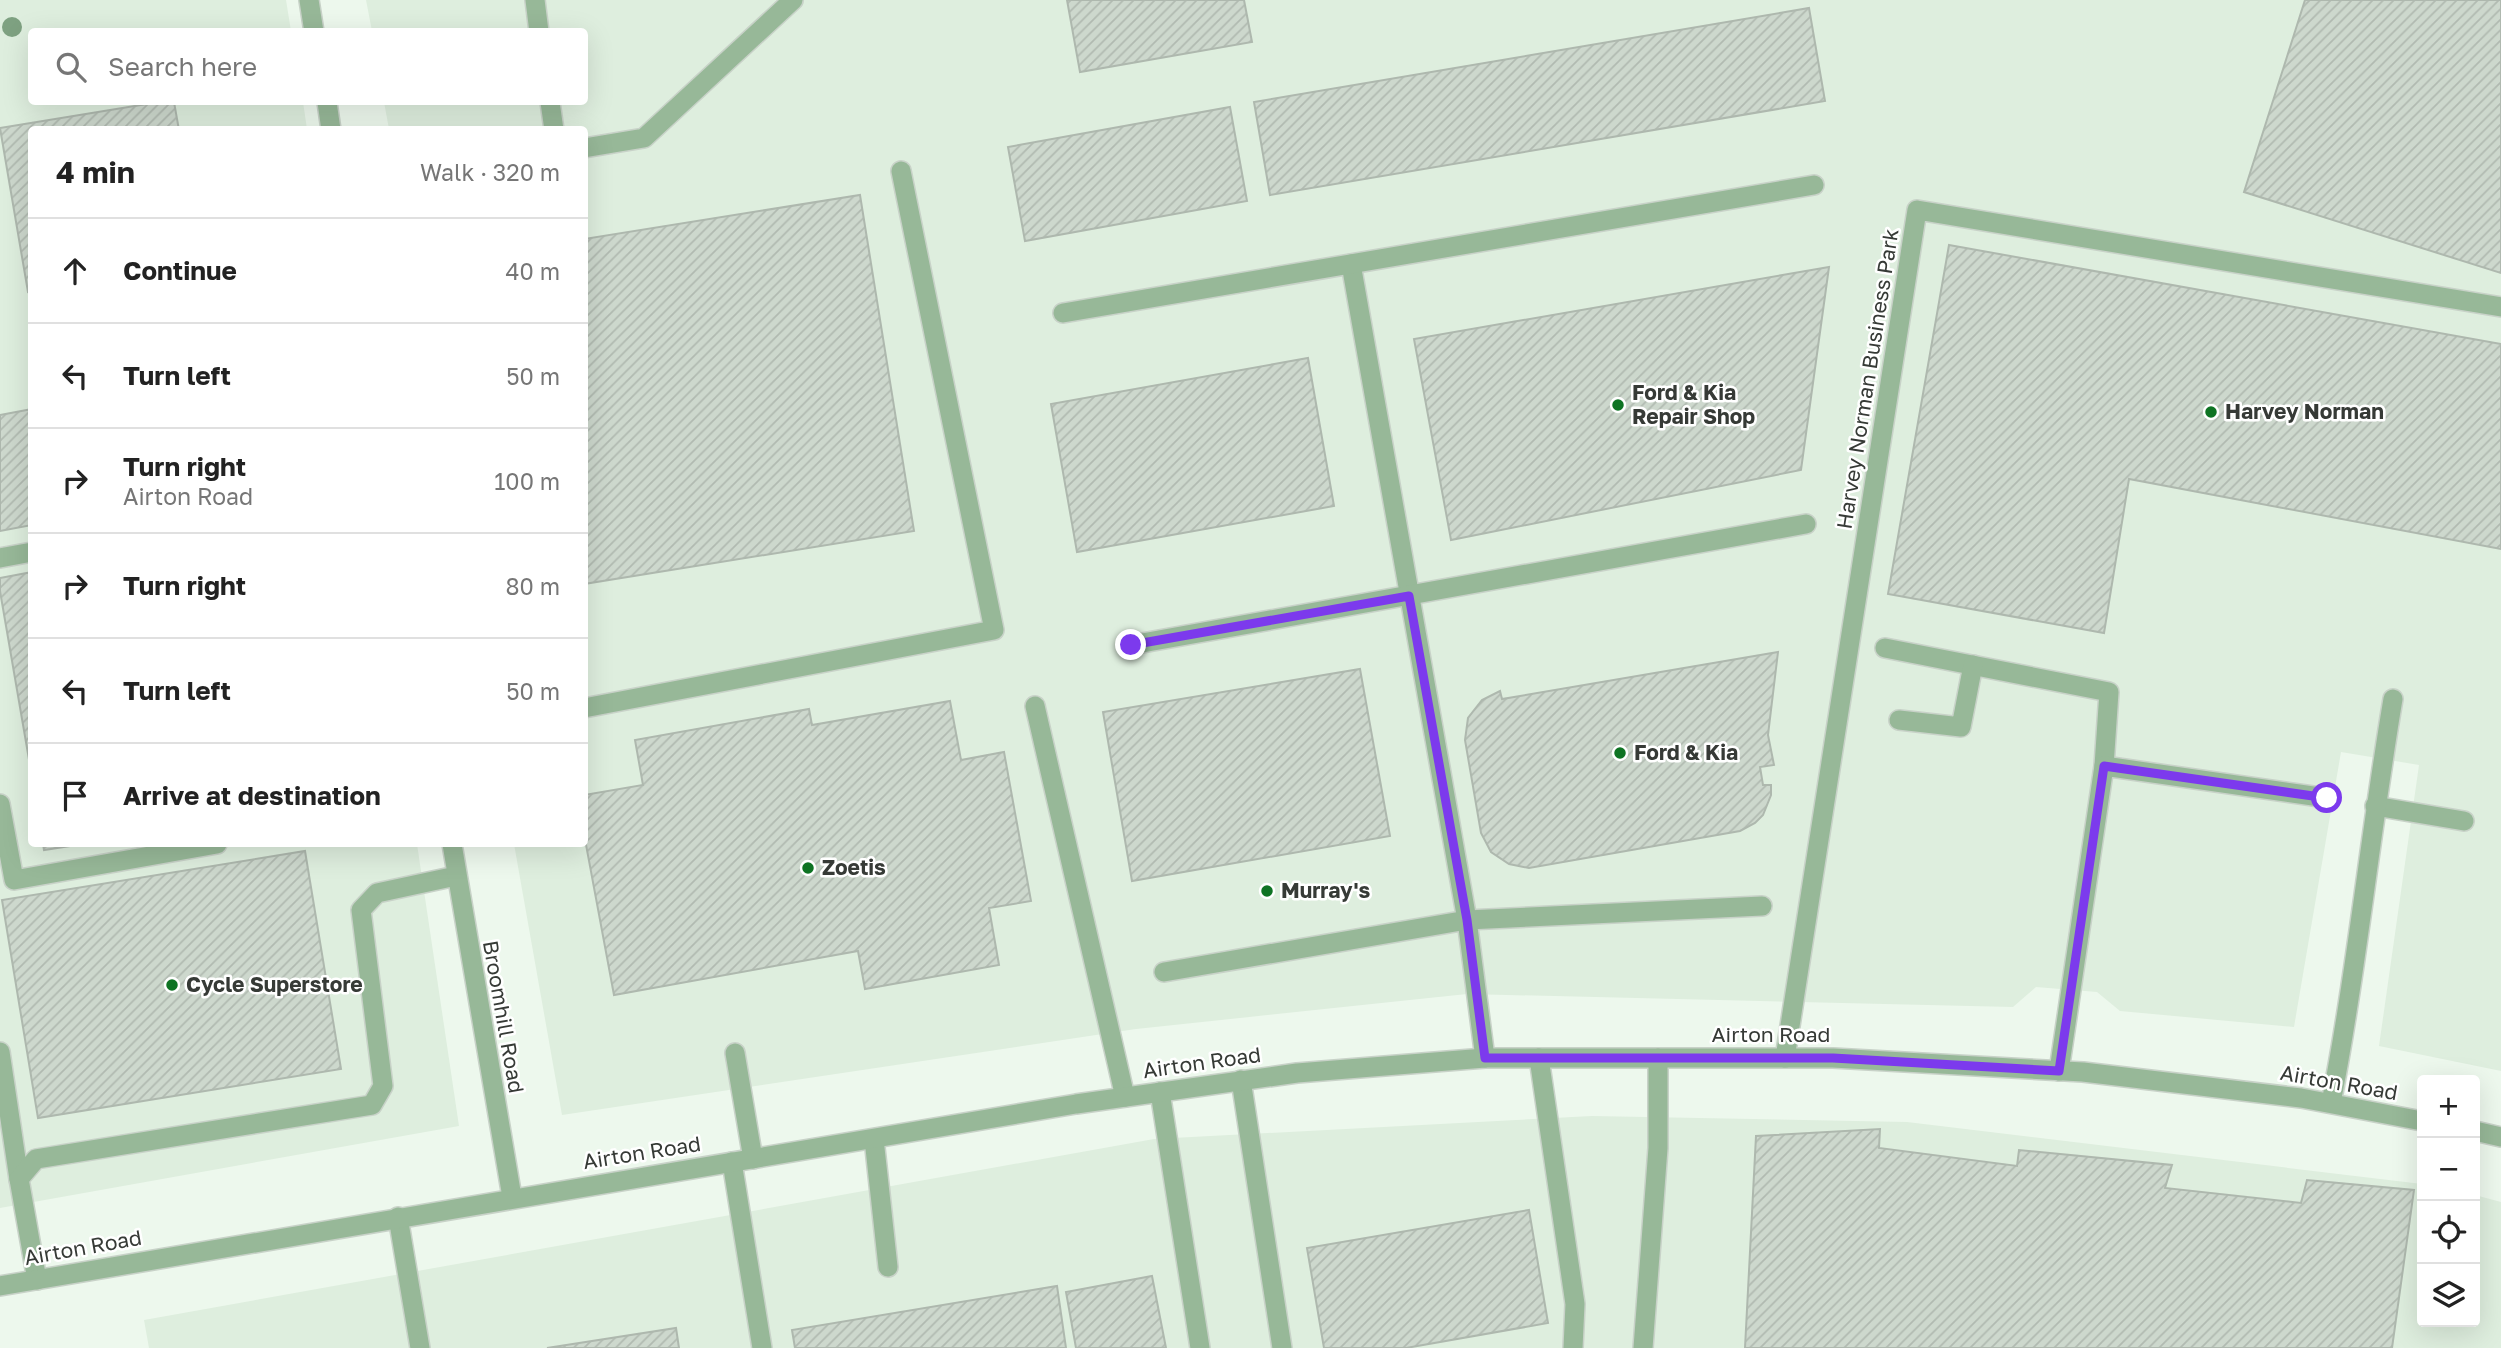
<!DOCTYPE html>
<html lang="en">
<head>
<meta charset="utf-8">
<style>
	body { margin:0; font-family:"Golos Text",sans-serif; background:#f6f6f6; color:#222 }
	.controls { position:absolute; right:21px; bottom:21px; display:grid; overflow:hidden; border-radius:7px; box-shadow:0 7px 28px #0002 }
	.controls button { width:63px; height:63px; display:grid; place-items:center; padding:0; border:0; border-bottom:2px solid #e0e0e0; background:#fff; color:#222; font:35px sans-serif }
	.stop { position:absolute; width:21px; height:21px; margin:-16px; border:5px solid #7c3aed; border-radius:50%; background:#fff }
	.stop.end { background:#7c3aed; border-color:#fff; box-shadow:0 2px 7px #0008 }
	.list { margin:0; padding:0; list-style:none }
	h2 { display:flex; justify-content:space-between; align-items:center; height:91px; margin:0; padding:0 28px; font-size:30px }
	h2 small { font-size:23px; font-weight:400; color:#767676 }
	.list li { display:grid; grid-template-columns:46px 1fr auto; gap:21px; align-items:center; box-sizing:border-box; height:105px; padding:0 28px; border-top:2px solid #e0e0e0 }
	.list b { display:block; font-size:26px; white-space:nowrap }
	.list p { margin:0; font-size:23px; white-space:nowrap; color:#767676 }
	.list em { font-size:23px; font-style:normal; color:#767676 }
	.icon { flex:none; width:38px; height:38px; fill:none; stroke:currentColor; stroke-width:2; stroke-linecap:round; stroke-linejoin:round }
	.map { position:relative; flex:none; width:2501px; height:1348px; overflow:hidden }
	.search { position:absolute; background:#fff; box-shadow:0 7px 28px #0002; left:28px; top:28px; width:560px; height:77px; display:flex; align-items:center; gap:18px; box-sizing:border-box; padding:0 24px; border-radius:7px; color:#767676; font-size:26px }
	.panel { position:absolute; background:#fff; box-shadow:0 7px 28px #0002; left:28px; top:126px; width:560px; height:721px; border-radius:7px }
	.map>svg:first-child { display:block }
	.built { fill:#deeede }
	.building { fill:url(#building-hatch); stroke:#aeb8ae; stroke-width:2 }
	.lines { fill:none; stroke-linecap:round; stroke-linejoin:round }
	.service-casing { stroke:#c8d2c8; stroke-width:22 }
	.minor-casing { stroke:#c8d2c8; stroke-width:22 }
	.tertiary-casing { stroke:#c8d2c8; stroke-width:22 }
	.service { stroke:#97b898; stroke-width:19 }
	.minor { stroke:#97b898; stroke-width:19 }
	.tertiary { stroke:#97b898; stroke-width:19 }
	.tree { fill:#7ea181 }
	.route { stroke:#7c3aed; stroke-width:9 }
	.poi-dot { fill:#0e7323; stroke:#fff; stroke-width:2.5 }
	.labels { text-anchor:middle; stroke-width:5; stroke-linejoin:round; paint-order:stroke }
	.street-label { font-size:21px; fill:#363a36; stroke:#fff }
	.poi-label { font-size:21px; font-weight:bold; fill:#363a36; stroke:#fff; text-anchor:start }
</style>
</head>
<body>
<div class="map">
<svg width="2501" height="1348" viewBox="0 0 2501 1348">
	<defs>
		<pattern id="building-hatch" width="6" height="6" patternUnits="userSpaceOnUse" patternTransform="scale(1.75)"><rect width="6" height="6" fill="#cdd8cd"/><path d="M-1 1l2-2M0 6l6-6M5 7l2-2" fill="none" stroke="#b1bab1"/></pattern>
	</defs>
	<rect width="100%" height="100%" fill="#edf8ed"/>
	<!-- built -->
	<g class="built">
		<path d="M0,0H286L291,31L32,32V102H303L307,129L32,130V844H417L459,1126L0,1208Z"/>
		<path d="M366,0H2501V1071L2379,1046L2419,765L2341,752L2294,1027L2120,1011L2097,992L2036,987L2013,1007L1467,994L1136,1029L562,1115L514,844H584V130L389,129L384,102H584V32L372,31Z"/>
		<path d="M1592,1116L1907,1122L2422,1184V1322H2475V1195L2501,1202V1348H149L144,1320L1154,1139Z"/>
	</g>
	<!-- building -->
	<g class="building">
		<path d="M1067,0H1244L1252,42L1080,72Z"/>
		<path d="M2305,0H2501V273L2244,192Z"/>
		<path d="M1809,8L1825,101L1270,195L1254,102Z"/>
		<path d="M159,102H174L179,130H32V291L28,292L0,128Z"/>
		<path d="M1230,107L1247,201L1025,241L1008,147Z"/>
		<path d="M860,195L914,531L584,584V239Z"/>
		<path d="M1949,245L2501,344V549L2129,479L2104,633L1888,594Z"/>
		<path d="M1829,267L1801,470L1451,540L1414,339Z"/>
		<path d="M1308,358L1334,506L1077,552L1051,404Z"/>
		<path d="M32,409V525L0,531V415Z"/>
		<path d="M32,572V777L0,591V578Z"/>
		<path d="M1778,652L1768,735L1774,765L1760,767L1763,785H1771V795L1763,815L1755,823L1740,831L1529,868L1509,864L1491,852L1481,833L1465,740L1468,718L1482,700L1500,691L1502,699Z"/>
		<path d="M1360,669L1390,836L1132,881L1103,712Z"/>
		<path d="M950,701L961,760L1004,752L1031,901L989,908L999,965L865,989L858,951L614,995L584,834V795L643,785L635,740L809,709L812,725Z"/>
		<path d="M43,844H83L44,850Z"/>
		<path d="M305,851L341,1069L38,1118L2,900Z"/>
		<path d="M1880,1129L1879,1148L2017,1166L2019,1150L2172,1165L2165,1188L2301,1203L2307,1180L2414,1190L2392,1348H1745L1756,1136Z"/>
		<path d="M1529,1210L1548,1323L1406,1348H1324L1307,1248Z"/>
		<path d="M1152,1276L1166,1348H1076L1066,1292Z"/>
		<path d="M1057,1286L1066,1348H795L792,1330Z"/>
		<path d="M676,1328L679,1348H547Z"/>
	</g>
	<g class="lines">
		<defs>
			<g id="service">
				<path d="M535,0L539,32"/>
				<path d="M550,102L554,130"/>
				<path d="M584,148L644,138L793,0"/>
				<path d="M1351,264L1467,920L1485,1058"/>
				<path d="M1063,313L1814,185"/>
				<path d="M0,558L32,552"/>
				<path d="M1131,645L1806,524"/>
				<path d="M1885,648L2109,692L2104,766"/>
				<path d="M1035,706L1125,1097"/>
				<path d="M584,708L994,630L901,171"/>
				<path d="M1899,720L1961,727L1973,665"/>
				<path d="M0,804L14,880L217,844"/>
				<path d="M2375,806L2464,821"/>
				<path d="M1164,972L1467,920L1762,906"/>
				<path d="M0,1052L19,1179"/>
				<path d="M735,1053L753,1159"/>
				<path d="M1539,1058L1575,1304L1573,1348"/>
				<path d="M1785,1058L1917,210L2501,307"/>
				<path d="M2059,1071L2104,766L2327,798"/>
				<path d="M1241,1080L1282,1348"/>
				<path d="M1160,1092L1200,1348"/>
				<path d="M2331,1103C2357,969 2370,834 2393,699"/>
				<path d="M874,1139L888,1267"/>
				<path d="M732,1162L762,1348"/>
				<path d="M398,1217L420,1348"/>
				<path d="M37,1280L19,1179L36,1159L372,1105L383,1086L361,910L377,893L456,876"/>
				<path d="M1643,1348L1658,1148V1058"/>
			</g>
			<g id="minor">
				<path d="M309,0L314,32"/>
				<path d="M327,102L331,130"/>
				<path d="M452,844L512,1197"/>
			</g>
			<g id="tertiary">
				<path d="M2475,1131L2501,1137"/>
				<path d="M0,1286L1076,1104L1297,1073L1485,1058H1833L2083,1072L2301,1098L2422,1121"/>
			</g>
		</defs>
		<!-- service casing -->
		<use href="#service" class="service-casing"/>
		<!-- minor casing -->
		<use href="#minor" class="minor-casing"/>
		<!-- tertiary casing -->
		<use href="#tertiary" class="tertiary-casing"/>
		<!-- service -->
		<use href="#service" class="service"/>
		<!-- minor -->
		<use href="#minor" class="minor"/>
		<!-- tertiary -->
		<use href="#tertiary" class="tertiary"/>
	</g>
	<!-- trees -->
	<circle class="tree" cx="12" cy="27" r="10"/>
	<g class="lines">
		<!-- route -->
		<path class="route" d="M1131,645L1409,596L1467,920L1485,1058H1833L2059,1071L2104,766L2327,798"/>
	</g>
	<!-- markers -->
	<g class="poi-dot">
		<circle cx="1618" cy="405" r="7"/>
		<circle cx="2211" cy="412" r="7"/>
		<circle cx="1620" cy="753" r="7"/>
		<circle cx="808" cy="868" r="7"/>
		<circle cx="1267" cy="891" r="7"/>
		<circle cx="172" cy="985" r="7"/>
	</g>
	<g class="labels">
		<!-- street labels -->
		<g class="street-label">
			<text transform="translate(1868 379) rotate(-81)" y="7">Harvey Norman Business Park</text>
			<text transform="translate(503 1017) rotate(80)" y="7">Broomhill Road</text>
			<text x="1771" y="1042">Airton Road</text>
			<text transform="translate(1202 1063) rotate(-8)" y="7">Airton Road</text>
			<text transform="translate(2339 1083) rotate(10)" y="7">Airton Road</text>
			<text transform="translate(642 1153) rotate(-9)" y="7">Airton Road</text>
			<text transform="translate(83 1248) rotate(-10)" y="7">Airton Road</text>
		</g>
		<!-- poi labels -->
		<g class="poi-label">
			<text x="1632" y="400">Ford &amp; Kia<tspan x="1632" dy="24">Repair Shop</tspan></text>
			<text x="2225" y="419">Harvey Norman</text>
			<text x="1634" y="760">Ford &amp; Kia</text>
			<text x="822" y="875">Zoetis</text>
			<text x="1281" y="898">Murray's</text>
			<text x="186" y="992">Cycle Superstore</text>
		</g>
	</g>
</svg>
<div class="controls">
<button>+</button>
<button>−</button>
<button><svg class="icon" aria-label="locate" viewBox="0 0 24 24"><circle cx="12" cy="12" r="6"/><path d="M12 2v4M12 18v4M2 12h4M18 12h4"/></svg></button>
<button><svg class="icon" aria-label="layers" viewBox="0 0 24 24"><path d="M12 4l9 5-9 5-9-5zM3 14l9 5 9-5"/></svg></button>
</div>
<div class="stop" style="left:2327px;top:798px"></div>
<div class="stop end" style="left:1131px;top:645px"></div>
<div class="search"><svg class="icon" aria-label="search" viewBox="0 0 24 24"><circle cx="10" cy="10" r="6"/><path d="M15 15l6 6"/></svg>Search here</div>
<section class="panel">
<h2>4 min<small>Walk · 320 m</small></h2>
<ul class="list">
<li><svg class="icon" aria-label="ahead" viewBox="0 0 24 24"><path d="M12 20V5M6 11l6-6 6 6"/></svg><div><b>Continue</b></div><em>40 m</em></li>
<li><svg class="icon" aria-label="left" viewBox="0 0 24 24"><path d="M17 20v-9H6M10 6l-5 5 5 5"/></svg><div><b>Turn left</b></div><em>50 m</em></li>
<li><svg class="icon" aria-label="right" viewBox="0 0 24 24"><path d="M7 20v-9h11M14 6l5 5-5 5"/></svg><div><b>Turn right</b><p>Airton Road</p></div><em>100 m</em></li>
<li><svg class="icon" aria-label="right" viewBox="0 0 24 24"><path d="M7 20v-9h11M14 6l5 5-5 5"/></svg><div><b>Turn right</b></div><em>80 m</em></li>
<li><svg class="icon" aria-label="left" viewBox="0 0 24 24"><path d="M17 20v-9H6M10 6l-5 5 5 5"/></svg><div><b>Turn left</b></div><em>50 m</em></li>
<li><svg class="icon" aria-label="arrive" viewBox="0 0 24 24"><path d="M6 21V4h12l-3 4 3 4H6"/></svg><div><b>Arrive at destination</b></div></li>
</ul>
</section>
</div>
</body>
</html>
